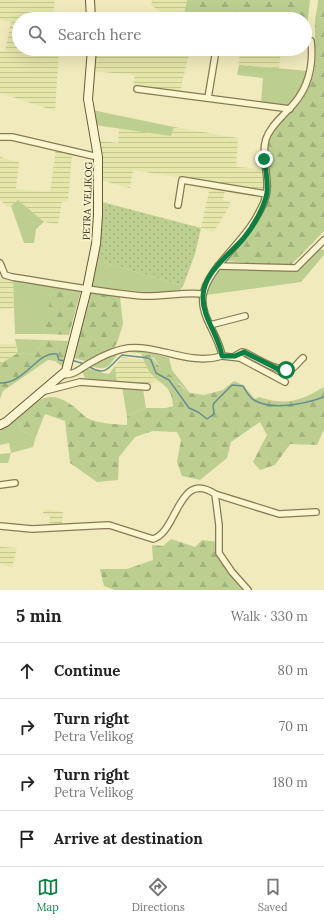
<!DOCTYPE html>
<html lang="en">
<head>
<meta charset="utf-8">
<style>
	body { margin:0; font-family:Lora,serif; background:#f2f2f2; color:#222 }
	.stop { position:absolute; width:12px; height:12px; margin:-9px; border:3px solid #0b8043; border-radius:50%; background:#fff }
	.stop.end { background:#0b8043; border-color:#fff; box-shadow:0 1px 4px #0008 }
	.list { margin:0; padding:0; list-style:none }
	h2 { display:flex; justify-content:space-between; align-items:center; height:52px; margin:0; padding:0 16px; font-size:17px }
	h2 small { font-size:13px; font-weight:400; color:#767676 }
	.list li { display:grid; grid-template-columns:26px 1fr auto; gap:12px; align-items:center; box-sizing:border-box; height:56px; padding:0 16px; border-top:1px solid #e0e0e0 }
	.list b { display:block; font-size:15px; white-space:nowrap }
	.list p { margin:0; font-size:13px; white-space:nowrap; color:#767676 }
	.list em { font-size:13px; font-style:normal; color:#767676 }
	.icon { flex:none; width:22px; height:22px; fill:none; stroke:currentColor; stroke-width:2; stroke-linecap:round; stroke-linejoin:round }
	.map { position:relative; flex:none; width:324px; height:590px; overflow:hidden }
	.search { position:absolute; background:#fff; box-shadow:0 4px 16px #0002; left:12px; right:12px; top:12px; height:44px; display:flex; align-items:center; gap:10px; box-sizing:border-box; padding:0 14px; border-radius:22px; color:#767676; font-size:15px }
	.sheet { height:276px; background:#fff }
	nav { display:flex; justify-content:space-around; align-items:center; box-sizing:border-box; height:56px; border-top:1px solid #e0e0e0; background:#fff; font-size:11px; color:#767676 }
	nav a { display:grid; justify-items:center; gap:2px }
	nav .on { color:#0b8043 }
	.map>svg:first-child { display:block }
	.farmland { fill:url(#farmland-rules) }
	.grass { fill:#bccf90 }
	.forest { fill:url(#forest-firs) }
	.park { fill:url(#park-dots) }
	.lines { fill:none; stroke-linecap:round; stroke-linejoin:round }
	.stream { stroke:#678f8c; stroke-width:1.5 }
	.street-casing { stroke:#897a55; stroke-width:8 }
	.secondary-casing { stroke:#6a5a38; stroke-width:10 }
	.street { stroke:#fbf6cf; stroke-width:5.5 }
	.secondary { stroke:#fbf6cf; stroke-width:8 }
	.route { stroke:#0b8043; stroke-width:5 }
	.labels { text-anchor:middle; stroke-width:3.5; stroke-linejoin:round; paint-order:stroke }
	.street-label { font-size:10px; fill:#372d1a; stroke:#f7f3cc }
</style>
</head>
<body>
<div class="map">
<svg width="324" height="590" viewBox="0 0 324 590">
	<defs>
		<pattern id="farmland-rules" width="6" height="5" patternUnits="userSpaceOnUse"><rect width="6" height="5" fill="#e5e6a9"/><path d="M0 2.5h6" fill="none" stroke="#c5c691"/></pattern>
		<pattern id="forest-firs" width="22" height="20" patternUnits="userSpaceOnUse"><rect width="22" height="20" fill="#bccf90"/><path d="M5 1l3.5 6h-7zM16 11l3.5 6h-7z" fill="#a2b27c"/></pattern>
		<pattern id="park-dots" width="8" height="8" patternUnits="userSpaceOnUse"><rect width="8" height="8" fill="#bccf90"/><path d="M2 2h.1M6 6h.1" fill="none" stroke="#a2b27c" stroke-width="1.8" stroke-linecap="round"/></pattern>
	</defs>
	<rect width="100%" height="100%" fill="#f0eabc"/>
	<!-- farmland -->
	<g class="farmland">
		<path d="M0,0H55L52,19H19V49H59L55,111L0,93V51H5L11,22L0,20Z"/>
		<path d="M152,0H187L183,19H160L163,13L151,5Z"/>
		<path d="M93,49H190L180,91L133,86L135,75L92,71Z"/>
		<path d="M240,49L281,51L279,68L239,65Z"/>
		<path d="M174,127L238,138L236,167L261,169L264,191L133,170L130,188L101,180L97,140L118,143L119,128L171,136Z"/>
		<path d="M56,149L72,153L68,202H62L58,224L44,222L18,200L11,206L7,207L0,199V157L19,162L16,189L50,192Z"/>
		<path d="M210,187L225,189L223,200L231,203L214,232L201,228Z"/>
		<path d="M3,278L13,279L14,308L0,310V279Z"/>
		<path d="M0,344H15L18,353L0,364Z"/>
		<path d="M122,357L144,360L150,373L160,381L142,384L117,382L115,366Z"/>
		<path d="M44,509L63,512L62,524L59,527H49L50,515L43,514Z"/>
		<path d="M0,547L17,548L12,567L0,564Z"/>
	</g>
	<!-- grass -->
	<g class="grass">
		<path d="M239,65L308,71C304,84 299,100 286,106L261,102L263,78L237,75Z"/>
		<path d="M92,110L174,127L171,136L95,125Z"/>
		<path d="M18,200L44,222L36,229L34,243H24L11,206Z"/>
		<path d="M319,249L324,250V255L301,282L206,295L215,274L221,270L297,271Z"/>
		<path d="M96,260L183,286L180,290L153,293L91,286Z"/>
		<path d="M13,279L56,286L44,334H15Z"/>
		<path d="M15,339L44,340L35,355L18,353Z"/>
		<path d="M128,350L152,352L169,358L172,370L190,393L161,369L154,358L147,354L129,352Z"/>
		<path d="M120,351C108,365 111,372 91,366Z"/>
		<path d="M115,366L117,382L85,378L82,371L86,368L107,374L110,373Z"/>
		<path d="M122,387L143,389L146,408L127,416Z"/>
		<path d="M17,418L22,431L36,436L33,447L11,453L8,463H0V454L11,453L9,443L0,445V429L7,426Z"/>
	</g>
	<!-- forest -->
	<g class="forest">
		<path d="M187,0H310L307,27H305V19H245V17L183,19Z"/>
		<path d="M318,0H324V231L292,264L269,265L228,261L229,257C249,237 270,213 270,182C270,169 265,153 270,140C276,124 290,116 300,102C320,72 315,61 315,27C314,18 318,9 318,0Z"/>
		<path d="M56,286L81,290L69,335L44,334C46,324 50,291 56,286Z"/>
		<path d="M90,293L120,297L123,324L117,343L113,349L85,361L73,358L77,337Z"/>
		<path d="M44,340L68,341L63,367L55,361L48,360L3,391L0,399V364L18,353L35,355Z"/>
		<path d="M141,354L150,355L161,369L172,376L179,385L190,393L204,395L223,390L234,381L243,385L255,399L259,397C287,406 300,401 324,387V429L317,445L290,444L275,465L260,470L253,462L267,435L260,422L231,442L227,458L200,480L182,476L177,462L181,440L177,432L153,431L135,437L119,457L118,480L97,482L70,463L65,421L45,414L36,436L22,431L17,418C36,401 48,387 73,406C78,409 82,415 87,418C100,424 113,424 127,425V416L146,408H166L173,406C172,386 163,386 151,374C147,369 144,360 141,354Z"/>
		<path d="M171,539L195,547L202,540L219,542L222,554L247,590H115L104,586L100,569H127L153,560L152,545L163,546Z"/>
	</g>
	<!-- park -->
	<path class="park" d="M102,202L201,228L195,254L183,286L96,260L102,224Z"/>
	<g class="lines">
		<!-- stream -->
		<g class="stream">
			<path d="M71,360L85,364"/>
			<path d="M88,366C107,378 109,366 122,355L148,358L151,360L156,373L169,380L189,408L198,412L207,419L214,414L213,405L215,402L232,385L243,386C246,391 249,397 254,400C272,411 305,404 324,397"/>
			<path d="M0,383C25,384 38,350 57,354L59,360L66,361"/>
		</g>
		<defs>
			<g id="street">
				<path d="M137,89L290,109"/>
				<path d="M208,98L216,50"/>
				<path d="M0,137H12L98,157"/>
				<path d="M178,205L182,180L266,194"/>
				<path d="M0,263L5,275L12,277C55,284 99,292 142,296C163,297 182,292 203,294"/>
				<path d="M218,266L296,268L324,240"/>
				<path d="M210,325L245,316"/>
				<path d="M222,356L240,358L285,382"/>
				<path d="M235,356L242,352L246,353C256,358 280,374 291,369C295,368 299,361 303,358"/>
				<path d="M63,375C75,375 81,368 90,363C102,356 114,350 128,348C161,345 189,366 222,356C219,335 200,317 203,296C206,270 244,242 257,216C262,207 267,198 267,188C268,172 261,155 266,139C270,127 280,119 288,110C308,91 314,68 311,41"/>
				<path d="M41,392L80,382L147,387"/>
				<path d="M0,485L15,483"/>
				<path d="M215,494L279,514L316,512"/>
				<path d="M0,526L32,529L109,525L153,539C178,532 178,469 215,494L219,525V553L232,572L248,590"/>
			</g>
			<g id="secondary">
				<path d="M90,0L91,19"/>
				<path d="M0,425L6,422L66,371L87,289L96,244L98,215V157L88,99L92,49"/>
			</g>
		</defs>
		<!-- street casing -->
		<use href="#street" class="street-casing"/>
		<!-- secondary casing -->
		<use href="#secondary" class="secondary-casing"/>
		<!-- street -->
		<use href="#street" class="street"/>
		<!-- secondary -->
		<use href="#secondary" class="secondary"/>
	</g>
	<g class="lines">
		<!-- route -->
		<path class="route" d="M264,159C266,170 268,182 267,193C264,208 253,227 243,239C229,255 202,274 203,298C203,319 219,335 222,356H235L244,352L278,369L286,370"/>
	</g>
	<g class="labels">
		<!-- street labels -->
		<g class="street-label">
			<text transform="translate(87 201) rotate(-88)" y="4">PETRA VELIKOG</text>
		</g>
	</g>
</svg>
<div class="stop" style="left:286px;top:370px"></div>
<div class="stop end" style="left:264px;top:159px"></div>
<div class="search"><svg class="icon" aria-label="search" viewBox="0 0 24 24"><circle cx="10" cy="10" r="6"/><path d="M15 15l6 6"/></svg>Search here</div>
</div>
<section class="sheet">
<h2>5 min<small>Walk · 330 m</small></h2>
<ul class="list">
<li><svg class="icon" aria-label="ahead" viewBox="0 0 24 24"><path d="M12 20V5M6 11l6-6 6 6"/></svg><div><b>Continue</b></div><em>80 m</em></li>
<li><svg class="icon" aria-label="right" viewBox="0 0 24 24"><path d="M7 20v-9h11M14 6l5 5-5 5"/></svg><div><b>Turn right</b><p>Petra Velikog</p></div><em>70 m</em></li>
<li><svg class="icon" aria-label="right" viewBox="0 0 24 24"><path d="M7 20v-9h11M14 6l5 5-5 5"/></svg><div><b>Turn right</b><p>Petra Velikog</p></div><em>180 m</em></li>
<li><svg class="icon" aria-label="arrive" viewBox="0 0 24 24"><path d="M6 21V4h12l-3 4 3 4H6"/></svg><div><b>Arrive at destination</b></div></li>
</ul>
</section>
<nav>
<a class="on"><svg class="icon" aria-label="map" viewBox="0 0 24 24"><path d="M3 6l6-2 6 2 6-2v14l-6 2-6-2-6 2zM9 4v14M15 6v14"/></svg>Map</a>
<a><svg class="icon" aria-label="directions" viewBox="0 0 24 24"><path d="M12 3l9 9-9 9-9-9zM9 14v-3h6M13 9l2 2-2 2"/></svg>Directions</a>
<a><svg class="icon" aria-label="saved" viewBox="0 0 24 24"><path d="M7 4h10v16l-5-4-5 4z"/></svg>Saved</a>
</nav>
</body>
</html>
